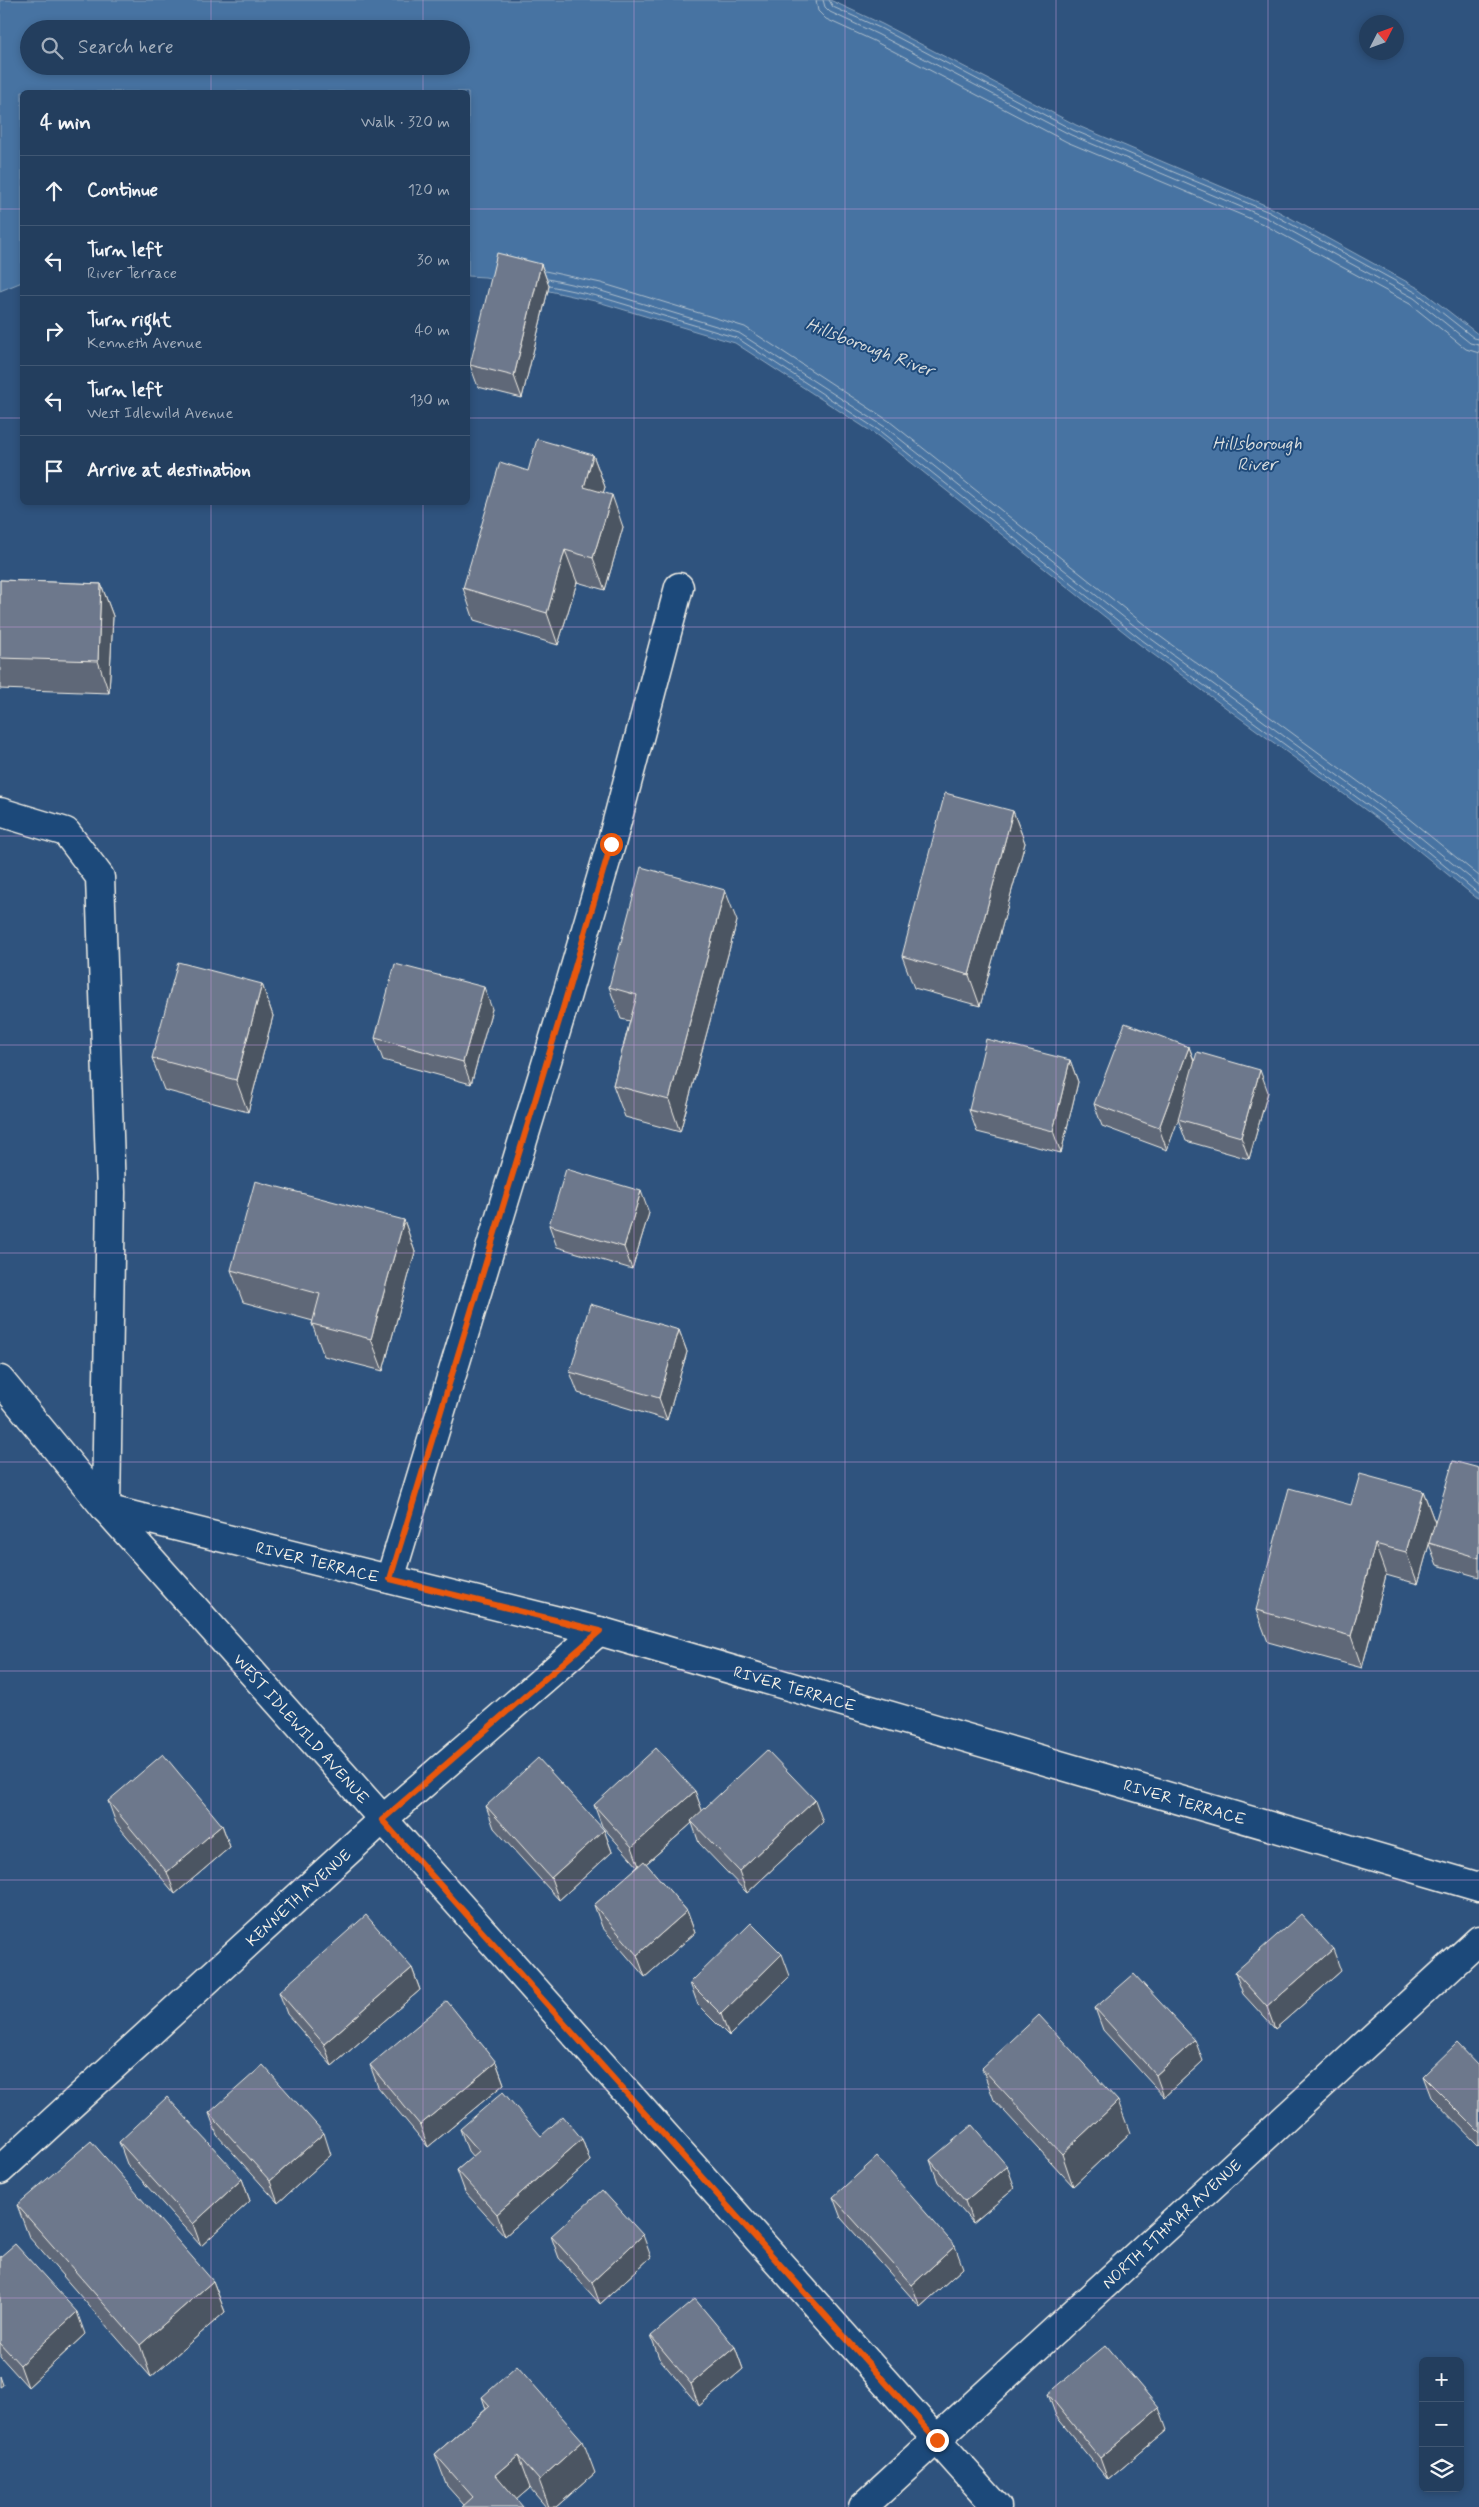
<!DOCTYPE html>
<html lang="en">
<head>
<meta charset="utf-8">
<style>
	body { margin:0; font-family:Mynerve,sans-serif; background:#2f4967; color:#f1f3f6 }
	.controls { position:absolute; right:15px; bottom:15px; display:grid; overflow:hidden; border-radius:8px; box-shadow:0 2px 8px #0003 }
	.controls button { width:45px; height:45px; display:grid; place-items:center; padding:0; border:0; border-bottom:1px solid #405773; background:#233e5e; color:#f1f3f6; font:25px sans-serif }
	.compass { position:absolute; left:1359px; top:15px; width:45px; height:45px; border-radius:50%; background:#233e5e; box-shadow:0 2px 8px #0003; rotate:48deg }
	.stop { position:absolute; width:15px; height:15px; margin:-11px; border:4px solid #ea580c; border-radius:50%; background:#fff }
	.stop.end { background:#ea580c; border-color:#fff; box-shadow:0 1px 5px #0008 }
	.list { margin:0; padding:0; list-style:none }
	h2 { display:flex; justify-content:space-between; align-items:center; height:65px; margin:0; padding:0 20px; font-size:21px }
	h2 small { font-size:16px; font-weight:400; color:#a3aebc }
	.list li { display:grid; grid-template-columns:32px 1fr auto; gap:15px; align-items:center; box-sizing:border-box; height:70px; padding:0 20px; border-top:1px solid #405773 }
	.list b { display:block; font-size:19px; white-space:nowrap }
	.list p { margin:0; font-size:16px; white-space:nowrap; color:#a3aebc }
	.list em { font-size:16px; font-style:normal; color:#a3aebc }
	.icon { flex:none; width:28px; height:28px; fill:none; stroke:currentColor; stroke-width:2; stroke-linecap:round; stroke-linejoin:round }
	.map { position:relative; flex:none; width:1479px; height:2507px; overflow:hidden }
	.search { position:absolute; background:#233e5e; box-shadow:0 2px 8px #0003; left:20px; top:20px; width:450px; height:55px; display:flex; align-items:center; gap:12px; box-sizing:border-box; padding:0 18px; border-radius:28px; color:#a3aebc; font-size:19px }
	.panel { position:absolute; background:#233e5e; box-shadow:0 2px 8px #0003; left:20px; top:90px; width:450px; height:415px; border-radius:8px }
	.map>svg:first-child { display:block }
	.water { fill:#4773a2; stroke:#8ca5be; fill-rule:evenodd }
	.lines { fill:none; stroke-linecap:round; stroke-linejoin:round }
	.shore { stroke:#afbfcc; stroke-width:1 }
	.minor-casing { stroke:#f4f1e8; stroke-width:31 }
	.minor { stroke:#1f4a7a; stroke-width:28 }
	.wall { fill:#5e6778; stroke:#f4f1e8 }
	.shaded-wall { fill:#4c5462; stroke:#f4f1e8 }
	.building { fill:#6d788c; stroke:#f4f1e8 }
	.route { stroke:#ea580c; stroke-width:6 }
	.grid { fill:none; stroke:#be98d6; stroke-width:1; stroke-opacity:0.55 }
	.labels { text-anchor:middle; stroke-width:4; stroke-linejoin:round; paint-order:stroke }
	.street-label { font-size:16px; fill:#f4f1e8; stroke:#1f4a7a }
	.water-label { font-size:18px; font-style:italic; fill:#dadede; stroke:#1f4a7a }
</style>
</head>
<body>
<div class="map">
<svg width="1479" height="2507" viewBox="0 0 1479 2507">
	<rect width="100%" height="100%" fill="#2f537e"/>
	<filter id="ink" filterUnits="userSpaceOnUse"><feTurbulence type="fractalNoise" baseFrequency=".02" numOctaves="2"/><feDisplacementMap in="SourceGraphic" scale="10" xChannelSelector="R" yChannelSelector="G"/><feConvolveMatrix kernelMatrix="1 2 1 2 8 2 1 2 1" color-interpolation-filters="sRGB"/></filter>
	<g filter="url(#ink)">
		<!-- water -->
		<path class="water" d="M0,0H830L882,24L1076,125L1272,208L1420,289L1479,335V900L1397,833L1139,644L878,436L735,343L595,301L485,277L468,276V92H22V282L0,291ZM29,29H461V66H29Z"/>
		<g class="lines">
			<!-- shore -->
			<g class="shore">
				<path d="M816,0L818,11L826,19L874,41L1067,142L1263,224L1410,304L1466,349L1479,353"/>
				<path d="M823,0L825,7L830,12L877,34L1071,135L1267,218L1414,298L1470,343L1479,345"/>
				<path d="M829,0L833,7L880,28L1073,130L1269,212L1417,293L1474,338L1479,339"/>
				<path d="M545,271L601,283L745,327L889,421L1150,629L1408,818L1479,876"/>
				<path d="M548,279L598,290L739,333L885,427L1146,635L1404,824L1479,885"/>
				<path d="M550,286L597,296L737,338L881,432L1142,640L1400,829L1479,894"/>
			</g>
			<defs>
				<g id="minor">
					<path d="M0,812L66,832L100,877L111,1192L106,1509"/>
					<path id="s1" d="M0,1380L106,1509L997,2507"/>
					<path id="s2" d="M106,1509L599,1631L1479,1887"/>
					<path d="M390,1579L560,1018L611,844L679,587"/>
					<path id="s3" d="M0,2170L382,1820L599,1631"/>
					<path id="s4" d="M863,2507L1479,1940"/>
				</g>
			</defs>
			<!-- minor casing -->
			<use href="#minor" class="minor-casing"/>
			<!-- minor -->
			<use href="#minor" class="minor"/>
		</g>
		<!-- wall -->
		<g class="wall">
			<path d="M541,264L549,286L522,398L478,387L470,365Z"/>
			<path d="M593,455L605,487L603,493L623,527L605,590L577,582L558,645L474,620L463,588L528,471Z"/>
			<path d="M0,580L101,584L113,616L109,693L0,689Z"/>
			<path d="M1013,811L1025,843L980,1006L914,988L902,956Z"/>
			<path d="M737,921L680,1132L625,1117L613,1085L630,1021L621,1019L609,987Z"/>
			<path d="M262,984L273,1016L248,1112L164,1090L152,1058Z"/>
			<path d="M492,1009L471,1084L383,1060L375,1038Z"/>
			<path d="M1189,1047L1195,1062L1268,1092L1249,1159L1186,1141L1178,1119L1167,1150L1102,1126L1094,1104Z"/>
			<path d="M1070,1060L1078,1082L1061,1153L977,1132L969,1110Z"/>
			<path d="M649,1213L632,1269L557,1247L549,1225Z"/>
			<path d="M404,1220L415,1252L383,1371L324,1356L312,1324L313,1321L243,1302L231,1270Z"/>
			<path d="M679,1330L687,1352L667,1420L578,1393L570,1372Z"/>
			<path d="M1479,1468V1577L1437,1565L1429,1544L1418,1584L1386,1575L1362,1668L1268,1642L1256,1610L1351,1505L1423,1491L1435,1523Z"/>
			<path d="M695,1791L702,1811L823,1822L747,1893L699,1843L692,1823L646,1864L687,1911L695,1933L645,1977L602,1927L594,1905L638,1867L602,1826L594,1805Z"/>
			<path d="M108,1801L222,1825L230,1847L175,1894L116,1823Z"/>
			<path d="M486,1806L604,1830L612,1852L559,1900L494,1828Z"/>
			<path d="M412,1968L420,1990L332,2066L287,2014L279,1992Z"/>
			<path d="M1341,1971L1275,2029L1243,1994L1235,1972Z"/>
			<path d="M790,1976L729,2036L698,2005L690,1983Z"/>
			<path d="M1095,2008L1203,2061L1164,2097L1103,2030Z"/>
			<path d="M496,2062L504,2084L428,2147L378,2087L370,2065Z"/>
			<path d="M1479,2066V2146L1431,2097L1423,2076Z"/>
			<path d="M982,2068L1130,2133L1073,2186L994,2100Z"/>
			<path d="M209,2113L331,2155L278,2203L217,2135Z"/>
			<path d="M460,2129L582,2139L590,2161L505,2236L465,2192L457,2170L473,2157L468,2151Z"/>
			<path d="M119,2142L242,2179L250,2201L201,2246L127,2164Z"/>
			<path d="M930,2160L1015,2188L973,2223L938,2182Z"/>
			<path d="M833,2197L963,2268L920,2307L841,2218Z"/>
			<path d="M17,2205L213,2281L225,2312L151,2377L29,2237Z"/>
			<path d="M551,2236L651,2257L600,2304L559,2258Z"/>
			<path d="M0,2257L85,2334L28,2387L0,2356Z"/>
			<path d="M651,2336L735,2347L743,2369L699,2406L659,2358Z"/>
			<path d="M1048,2394L1167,2430L1108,2480L1056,2416Z"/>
			<path d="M482,2397L595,2473L556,2507H546L530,2488L517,2499L464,2505L447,2486L435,2454L486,2409Z"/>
		</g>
		<!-- shaded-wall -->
		<g class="shaded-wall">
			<path d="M541,264L549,286L522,398L514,376Z"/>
			<path d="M593,455L605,487L595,519L584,487Z"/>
			<path d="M612,495L623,527L605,590L593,558Z"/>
			<path d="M565,550L577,582L558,645L547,613Z"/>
			<path d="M101,584L113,616L109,693L98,661Z"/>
			<path d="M1013,811L1025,843L980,1006L969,975Z"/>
			<path d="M725,890L737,921L680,1132L669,1100Z"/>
			<path d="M262,984L273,1016L248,1112L236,1080Z"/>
			<path d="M484,987L492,1009L471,1084L463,1062Z"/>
			<path d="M1189,1047L1197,1069L1167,1150L1159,1128Z"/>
			<path d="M1070,1060L1078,1082L1061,1153L1053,1131Z"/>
			<path d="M1260,1070L1268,1092L1249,1159L1241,1137Z"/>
			<path d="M641,1191L649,1213L632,1269L624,1247Z"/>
			<path d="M404,1220L415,1252L383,1371L371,1339Z"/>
			<path d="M679,1330L687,1352L667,1420L659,1398Z"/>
			<path d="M1423,1491L1435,1523L1418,1584L1406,1552Z"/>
			<path d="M1375,1544L1386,1575L1362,1668L1351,1636Z"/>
			<path d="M695,1791L703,1813L691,1821L692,1823L640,1869L632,1847Z"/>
			<path d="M815,1800L823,1822L747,1893L739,1871Z"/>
			<path d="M222,1825L230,1847L175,1894L167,1872Z"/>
			<path d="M604,1830L612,1852L559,1900L551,1878Z"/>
			<path d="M687,1911L695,1933L645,1977L637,1955Z"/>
			<path d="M1333,1949L1341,1971L1275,2029L1267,2007Z"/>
			<path d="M782,1954L790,1976L729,2036L721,2014Z"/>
			<path d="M412,1968L420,1990L332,2066L324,2044Z"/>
			<path d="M1195,2040L1203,2061L1164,2097L1156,2075Z"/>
			<path d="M496,2062L504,2084L428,2147L420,2125Z"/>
			<path d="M1118,2101L1130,2133L1073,2186L1062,2154Z"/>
			<path d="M324,2133L331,2155L278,2203L270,2181Z"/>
			<path d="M582,2139L590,2161L505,2236L497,2214Z"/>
			<path d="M1007,2166L1015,2188L973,2223L965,2201Z"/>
			<path d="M242,2179L250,2201L201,2246L193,2224Z"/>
			<path d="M643,2235L651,2257L600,2304L592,2282Z"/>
			<path d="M955,2246L963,2268L920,2307L912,2285Z"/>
			<path d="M213,2281L225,2312L151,2377L140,2345Z"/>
			<path d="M77,2312L85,2334L28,2387L20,2365Z"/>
			<path d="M735,2347L743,2369L699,2406L691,2384Z"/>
			<path d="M0,2376L3,2385L0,2387Z"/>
			<path d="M1159,2408L1167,2430L1108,2480L1100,2458Z"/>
			<path d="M583,2441L595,2473L556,2507H549L539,2480Z"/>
			<path d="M518,2456L530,2488L508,2507L496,2475Z"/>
		</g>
		<!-- building -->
		<g class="building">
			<path d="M497,253L541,264L514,376L470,365Z"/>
			<path d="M537,439L593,455L584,487L612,495L593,558L565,550L547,613L463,588L500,462L528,471Z"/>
			<path d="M0,580L101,584L98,661L0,658Z"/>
			<path d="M945,793L1013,811L969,975L902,956Z"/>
			<path d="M641,867L725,890L669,1100L613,1085L637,995L609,987Z"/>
			<path d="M178,962L262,984L236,1080L152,1058Z"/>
			<path d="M395,964L484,987L463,1062L375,1038Z"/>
			<path d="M1125,1023L1189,1047L1159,1128L1094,1104Z"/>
			<path d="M986,1039L1070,1060L1053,1131L969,1110Z"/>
			<path d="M1197,1052L1260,1070L1241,1137L1178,1119Z"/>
			<path d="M566,1169L641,1191L624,1247L549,1225Z"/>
			<path d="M255,1181L404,1220L371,1339L312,1324L320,1294L231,1270Z"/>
			<path d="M590,1304L679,1330L659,1398L570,1372Z"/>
			<path d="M1453,1461L1479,1468V1558L1429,1543Z"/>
			<path d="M1360,1474L1423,1491L1406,1552L1375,1544L1351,1636L1256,1610L1289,1488L1351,1505Z"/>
			<path d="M656,1748L695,1791L632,1847L594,1805Z"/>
			<path d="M767,1750L815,1800L739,1871L691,1821Z"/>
			<path d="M163,1754L222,1825L167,1872L108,1801Z"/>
			<path d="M538,1758L604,1830L551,1878L486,1806Z"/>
			<path d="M644,1861L687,1911L637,1955L594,1905Z"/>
			<path d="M1301,1914L1333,1949L1267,2007L1235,1972Z"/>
			<path d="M366,1915L412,1968L324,2044L279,1992Z"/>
			<path d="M751,1923L782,1954L721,2014L690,1983Z"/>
			<path d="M1134,1974L1195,2040L1156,2075L1095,2008Z"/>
			<path d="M447,2001L496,2062L420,2125L370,2065Z"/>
			<path d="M1039,2015L1118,2101L1062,2154L982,2068Z"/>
			<path d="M1457,2043L1479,2066V2132L1423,2076Z"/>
			<path d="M263,2065L324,2133L270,2181L209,2113Z"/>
			<path d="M503,2092L541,2136L563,2116L582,2139L497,2214L457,2170L479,2151L460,2129Z"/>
			<path d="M167,2097L242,2179L193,2224L119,2142Z"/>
			<path d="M972,2125L1007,2166L965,2201L930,2160Z"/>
			<path d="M91,2141L213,2281L140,2345L17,2205Z"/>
			<path d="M877,2157L955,2246L912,2285L833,2197Z"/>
			<path d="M602,2190L643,2235L592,2282L551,2236Z"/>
			<path d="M15,2244L77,2312L20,2365L0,2343V2257Z"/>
			<path d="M695,2299L735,2347L691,2384L651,2336Z"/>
			<path d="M1106,2345L1159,2408L1100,2458L1048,2394Z"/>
			<path d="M517,2366L583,2441L539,2480L518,2456L496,2475L523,2507H462L473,2497L435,2454L490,2406L482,2397Z"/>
		</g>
	</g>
	<g class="lines" filter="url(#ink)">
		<!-- route -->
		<path class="route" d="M611,844L560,1018L390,1579L600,1631L382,1820L937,2440"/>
	</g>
	<!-- grid -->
	<path class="grid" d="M211,0V29M423,0V29M634,0V2507M845,0V2507M1056,0V2507M1268,0V2507M211,66V92M423,66V92M0,209H22M468,209H1479M0,418H22M468,418H1479M211,502V2507M423,502V2507M0,627H1479M0,836H1479M0,1045H1479M0,1253H1479M0,1462H1479M0,1671H1479M0,1880H1479M0,2089H1479M0,2298H1479"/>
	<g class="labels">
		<!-- street labels -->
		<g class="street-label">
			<text dy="6" stroke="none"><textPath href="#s2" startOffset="218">RIVER TERRACE</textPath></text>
			<text dy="6" stroke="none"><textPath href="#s2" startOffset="712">RIVER TERRACE</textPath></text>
			<text dy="6" stroke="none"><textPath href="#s1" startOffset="461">WEST IDLEWILD AVENUE</textPath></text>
			<text dy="6" stroke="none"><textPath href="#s2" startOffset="1118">RIVER TERRACE</textPath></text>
			<text dy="6" stroke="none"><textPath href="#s3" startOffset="404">KENNETH AVENUE</textPath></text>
			<text dy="6" stroke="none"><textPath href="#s4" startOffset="419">NORTH ITHMAR AVENUE</textPath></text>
		</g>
		<!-- water labels -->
		<g class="water-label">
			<text transform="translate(870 347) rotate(21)" y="6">Hillsborough River</text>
			<text x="1257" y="449">Hillsborough<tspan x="1257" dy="21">River</tspan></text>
		</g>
	</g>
</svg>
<div class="controls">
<button>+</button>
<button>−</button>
<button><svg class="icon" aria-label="layers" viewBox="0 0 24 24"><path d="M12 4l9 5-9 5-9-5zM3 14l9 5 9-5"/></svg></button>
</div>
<svg class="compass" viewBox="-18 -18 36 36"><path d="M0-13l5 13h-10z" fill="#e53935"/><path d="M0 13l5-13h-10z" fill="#a3aebc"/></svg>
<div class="stop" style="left:611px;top:844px"></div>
<div class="stop end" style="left:937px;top:2440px"></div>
<div class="search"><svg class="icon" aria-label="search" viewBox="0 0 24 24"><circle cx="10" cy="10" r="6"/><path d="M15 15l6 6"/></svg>Search here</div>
<section class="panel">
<h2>4 min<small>Walk · 320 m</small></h2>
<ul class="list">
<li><svg class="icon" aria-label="ahead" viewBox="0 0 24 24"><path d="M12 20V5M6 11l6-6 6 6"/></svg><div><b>Continue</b></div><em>120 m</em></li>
<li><svg class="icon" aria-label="left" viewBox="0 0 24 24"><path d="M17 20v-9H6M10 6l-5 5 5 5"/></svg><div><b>Turn left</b><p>River Terrace</p></div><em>30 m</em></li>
<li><svg class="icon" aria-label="right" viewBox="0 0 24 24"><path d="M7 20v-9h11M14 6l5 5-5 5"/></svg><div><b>Turn right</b><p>Kenneth Avenue</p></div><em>40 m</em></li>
<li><svg class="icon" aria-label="left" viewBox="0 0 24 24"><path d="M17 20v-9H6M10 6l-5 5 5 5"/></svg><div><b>Turn left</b><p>West Idlewild Avenue</p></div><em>130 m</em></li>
<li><svg class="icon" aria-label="arrive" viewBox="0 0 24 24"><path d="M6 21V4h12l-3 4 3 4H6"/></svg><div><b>Arrive at destination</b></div></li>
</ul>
</section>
</div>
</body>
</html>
